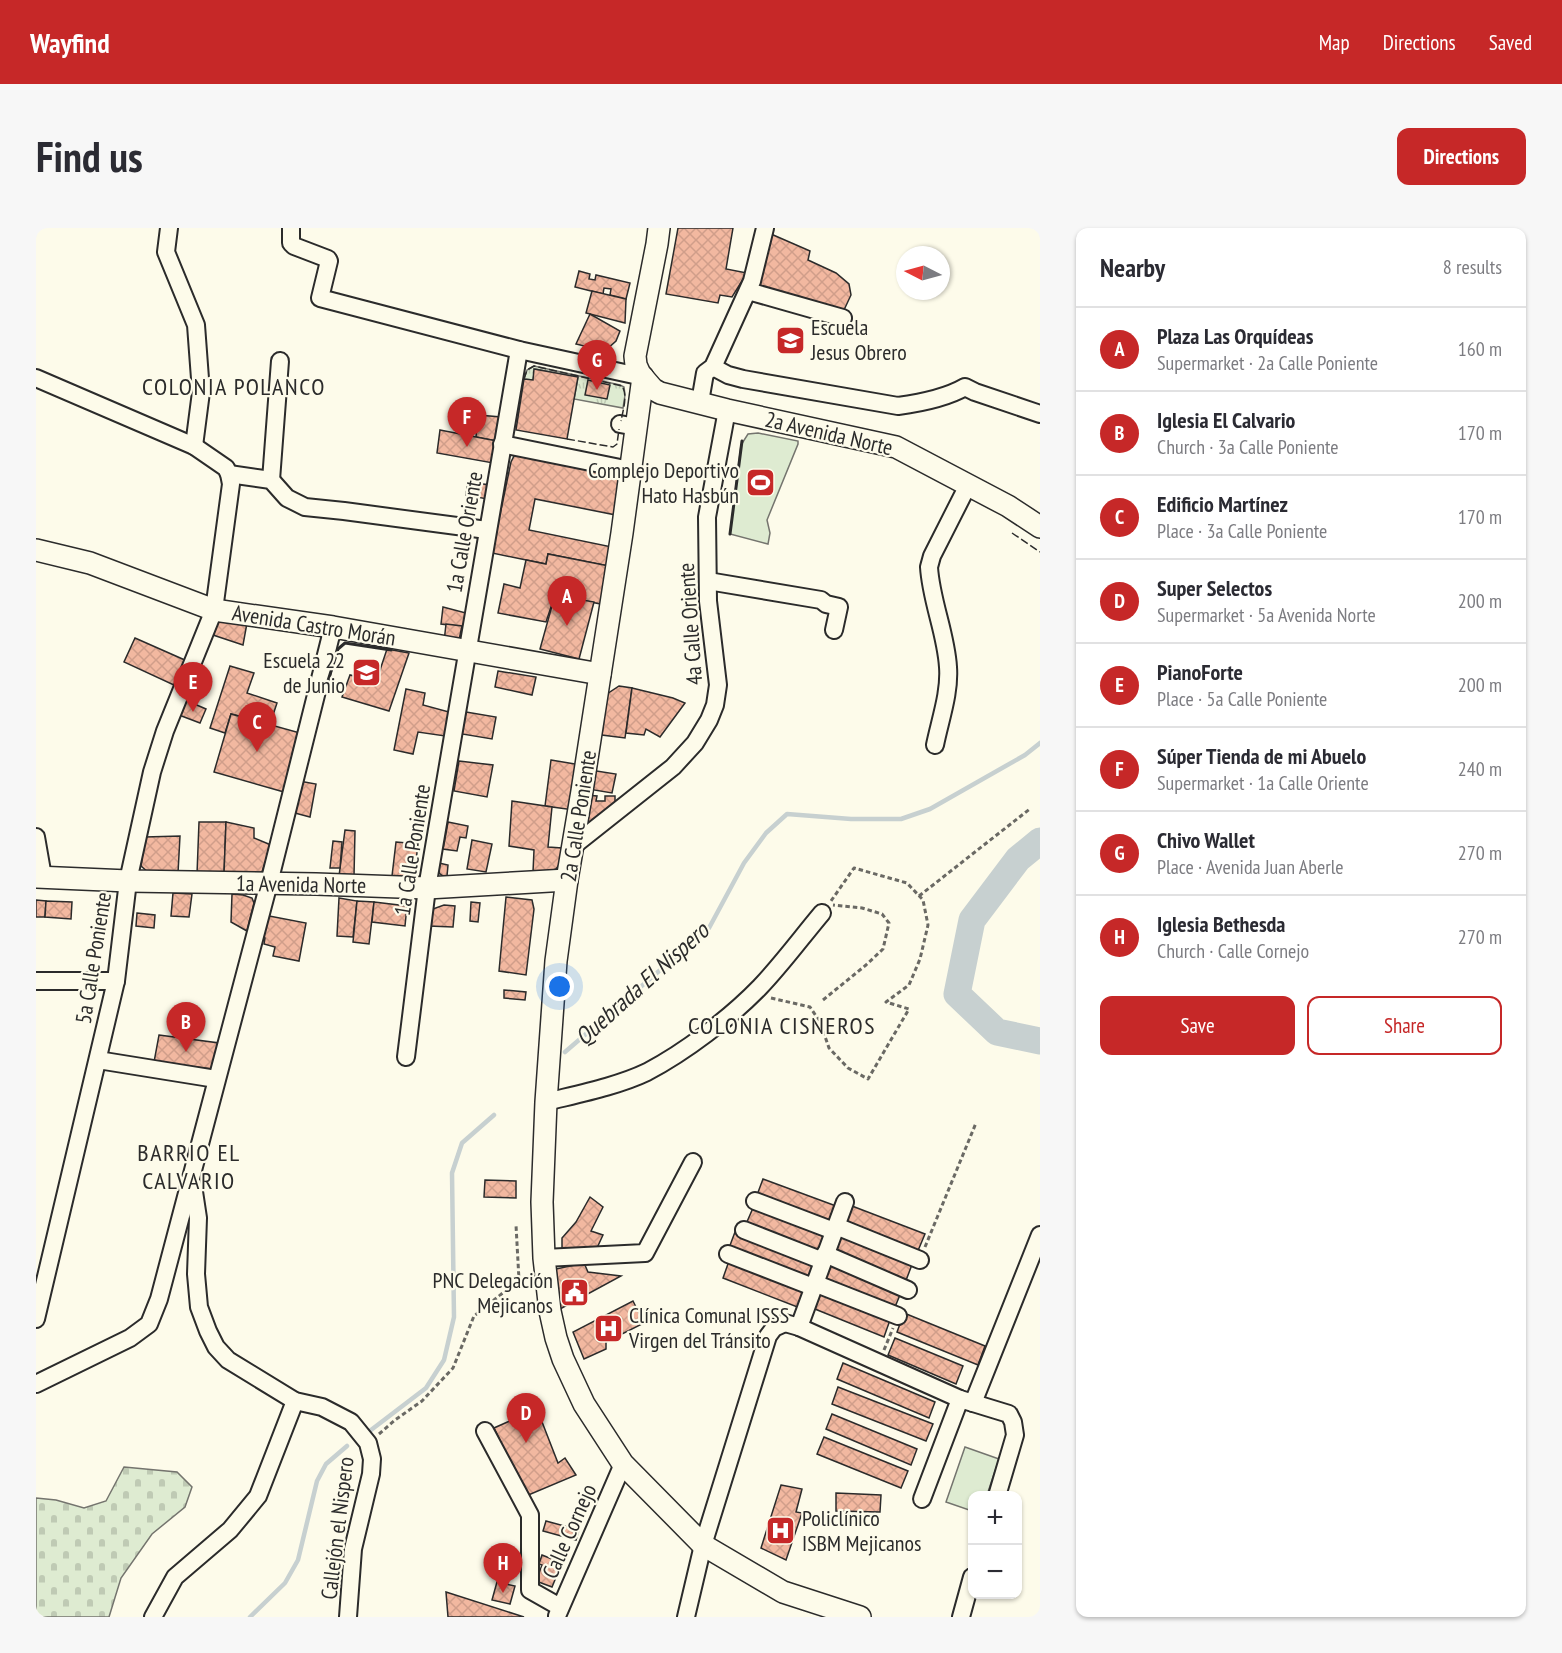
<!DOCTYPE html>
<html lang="en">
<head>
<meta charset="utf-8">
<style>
	body { margin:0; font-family:"PT Sans Narrow",sans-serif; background:#f7f7f7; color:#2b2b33 }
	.controls { position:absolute; right:18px; bottom:18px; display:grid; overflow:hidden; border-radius:12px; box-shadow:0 2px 4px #0004 }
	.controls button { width:54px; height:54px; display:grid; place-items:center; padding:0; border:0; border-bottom:2px solid #e1e1e2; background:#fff; color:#2b2b33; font:30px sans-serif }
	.compass { position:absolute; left:860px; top:18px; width:54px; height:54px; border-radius:50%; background:#fff; box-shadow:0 2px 4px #0004; rotate:276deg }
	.you { position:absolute; left:524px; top:759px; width:21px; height:21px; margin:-15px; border:4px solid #fff; border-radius:50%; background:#1a73e8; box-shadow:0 0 0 9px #1a73e833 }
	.badge { display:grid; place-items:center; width:39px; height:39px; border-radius:50%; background:#c62828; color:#fff; font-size:20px; font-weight:700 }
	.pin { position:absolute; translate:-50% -50px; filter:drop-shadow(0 2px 3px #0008) }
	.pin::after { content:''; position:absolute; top:32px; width:21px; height:18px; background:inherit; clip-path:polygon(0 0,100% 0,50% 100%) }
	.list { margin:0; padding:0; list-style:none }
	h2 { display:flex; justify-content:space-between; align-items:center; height:78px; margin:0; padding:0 24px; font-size:26px }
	h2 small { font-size:20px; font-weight:400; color:#7c7c81 }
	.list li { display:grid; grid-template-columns:39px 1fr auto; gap:18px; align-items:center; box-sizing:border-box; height:84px; padding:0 24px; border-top:2px solid #e1e1e2 }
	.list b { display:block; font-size:22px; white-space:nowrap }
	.list p { margin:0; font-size:20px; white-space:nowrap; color:#7c7c81 }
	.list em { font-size:20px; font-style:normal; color:#7c7c81 }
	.actions { display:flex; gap:12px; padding:18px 24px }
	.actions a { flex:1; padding:14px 0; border:2px solid #c62828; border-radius:12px; text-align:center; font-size:21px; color:#c62828 }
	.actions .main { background:#c62828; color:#fff }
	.map { position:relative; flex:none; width:1004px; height:1389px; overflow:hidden; border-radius:12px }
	header { display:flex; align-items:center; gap:36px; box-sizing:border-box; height:84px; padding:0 30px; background:#c62828; color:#fff }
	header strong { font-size:28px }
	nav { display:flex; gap:33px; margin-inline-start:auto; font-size:21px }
	.intro { display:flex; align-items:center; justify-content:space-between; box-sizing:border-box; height:144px; padding:0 36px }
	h1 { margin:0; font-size:42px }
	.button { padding:15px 27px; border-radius:12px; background:#c62828; color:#fff; font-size:21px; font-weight:700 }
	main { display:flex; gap:36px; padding:0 36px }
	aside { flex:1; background:#fff; border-radius:12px; box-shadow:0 2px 4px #0004 }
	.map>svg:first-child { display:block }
	.grass { fill:url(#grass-tufts); stroke:#74746e; stroke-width:1.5 }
	.cemetery { fill:url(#cemetery-stones); stroke:#74746e; stroke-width:1.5 }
	.pitch { fill:#deebd1; stroke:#74746e; stroke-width:1.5 }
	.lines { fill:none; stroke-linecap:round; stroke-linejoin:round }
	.stream { stroke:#c7d0d0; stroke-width:4.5 }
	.river { stroke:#c7d0d0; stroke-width:27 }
	.building { fill:url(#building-cross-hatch); stroke:#2b2b2b; stroke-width:1.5 }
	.minor-casing { stroke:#2b2b2b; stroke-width:20 }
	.major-casing { stroke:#2b2b2b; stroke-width:24 }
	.path { stroke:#6a6964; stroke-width:3; stroke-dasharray:4.5 3; stroke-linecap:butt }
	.minor { stroke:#fdfbea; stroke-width:16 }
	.major { stroke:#fdfbea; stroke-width:21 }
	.fence { stroke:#2b2b2b; stroke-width:1.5; stroke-dasharray:8 3; stroke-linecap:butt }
	.wall { stroke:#2b2b2b; stroke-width:3 }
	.labels { text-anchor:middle; stroke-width:4.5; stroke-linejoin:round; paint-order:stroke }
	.poi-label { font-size:22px; fill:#2b2b2b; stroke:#fdfbea; text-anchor:start }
	.street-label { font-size:22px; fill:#2b2b2b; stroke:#fdfbea }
	.neighbourhood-label { font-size:24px; letter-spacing:1.5px; fill:#2b2b2b; stroke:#fdfbea }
	.water-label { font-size:24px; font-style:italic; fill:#2b2b2b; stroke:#fdfbea }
</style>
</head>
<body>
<header>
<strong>Wayfind</strong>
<nav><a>Map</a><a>Directions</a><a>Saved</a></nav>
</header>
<div class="intro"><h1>Find us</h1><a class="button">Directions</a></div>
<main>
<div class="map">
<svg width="1004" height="1389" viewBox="0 0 1004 1389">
	<defs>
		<pattern id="grass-tufts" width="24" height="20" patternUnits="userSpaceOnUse" patternTransform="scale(1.5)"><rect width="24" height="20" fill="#deebd1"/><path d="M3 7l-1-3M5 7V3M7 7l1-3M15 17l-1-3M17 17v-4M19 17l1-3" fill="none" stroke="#bfcab4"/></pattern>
		<pattern id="cemetery-stones" width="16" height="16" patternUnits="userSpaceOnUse" patternTransform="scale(1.5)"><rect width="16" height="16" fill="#deebd1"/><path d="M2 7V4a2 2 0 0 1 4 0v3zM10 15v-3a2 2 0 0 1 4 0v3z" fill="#bfcab4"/></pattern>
		<pattern id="building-cross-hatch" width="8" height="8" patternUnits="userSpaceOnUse" patternTransform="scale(1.5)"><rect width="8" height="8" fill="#f2b8a0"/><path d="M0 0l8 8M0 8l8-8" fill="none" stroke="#d09e8a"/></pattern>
	</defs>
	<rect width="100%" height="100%" fill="#fdfbea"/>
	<!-- grass -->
	<path class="grass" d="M498,138L584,157L588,159L589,167L587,180L538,171L542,149L499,141L497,152L488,151L491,142Z"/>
	<!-- cemetery -->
	<path class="cemetery" d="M88,1239L141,1244L156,1259L149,1279L116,1306L85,1350L73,1389H0V1270L20,1272L48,1280L70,1273Z"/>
	<!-- pitch -->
	<g class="pitch">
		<path d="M722,205L762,213V216L731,292L734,305L732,316L694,306L705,217L712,206Z"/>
		<path d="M929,1219L963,1231L951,1267L936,1268V1283L910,1274Z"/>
	</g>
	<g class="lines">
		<!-- stream -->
		<g class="stream">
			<path d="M529,824L673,700L708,635L730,605L751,586L815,591H865L894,581L989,527L1004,515"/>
			<path d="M335,1202L390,1160L408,1132L418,1089L416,945L426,915L458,887"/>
			<path d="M214,1389L249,1355L262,1332L281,1253L290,1236L311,1218"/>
		</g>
		<!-- river -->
		<path class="river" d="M1004,613L982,631L936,692L921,766L961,804L1004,813"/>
	</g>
	<!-- building -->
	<g class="building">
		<path d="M642,0H697L690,41L711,45L696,69L684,67L682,75L630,66Z"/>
		<path d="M735,6L774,23L772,32L800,45L813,56L815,67L808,82L722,62Z"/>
		<path d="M543,43L554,46L553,51L559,52L560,47L594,55L590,71L574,67L575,61L568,60L567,66L539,59Z"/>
		<path d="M556,63L590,71L589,95L550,85Z"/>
		<path d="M554,86L584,103L580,113L571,121L565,122L540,116Z"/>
		<path d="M498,141L542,149L531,211L480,202L488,151L497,152Z"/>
		<path d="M552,152L574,157L571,171L549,167Z"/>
		<path d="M442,187L465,189L461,213L440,209Z"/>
		<path d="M404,202L461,213L457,235L401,225Z"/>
		<path d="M485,226L579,248L585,255L580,287L499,271L493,302L576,319L573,338L512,326L510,336L456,325L475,234L478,228Z"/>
		<path d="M432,254L454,257L451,271L430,267Z"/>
		<path d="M512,326L573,338L565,376L519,367L510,394L462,385L468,356L484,360L490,332L510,336Z"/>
		<path d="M519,367L558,374L543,431L504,421Z"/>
		<path d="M407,379L430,385L428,399L405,396Z"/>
		<path d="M181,390L211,395L207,417L174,406Z"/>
		<path d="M410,396L426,398L423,412L408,414Z"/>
		<path d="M99,410L151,433L140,458L88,434Z"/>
		<path d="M351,421L373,425L353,483L306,469L314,447L331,451L334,443L343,445Z"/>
		<path d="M194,438L218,445L211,465L241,475L235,493L215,486L214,491L195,486L189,505L174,500Z"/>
		<path d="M462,443L500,449L496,467L459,459Z"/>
		<path d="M583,458L596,460L589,510L566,507L571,466Z"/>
		<path d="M596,460L637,470L649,475L624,509L610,501L608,507L590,505Z"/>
		<path d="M370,461L389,465L387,477L413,484L409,508L382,504L377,526L358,522Z"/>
		<path d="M149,472L170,481L164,495L143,487Z"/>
		<path d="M430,484L460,489L456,511L426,506Z"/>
		<path d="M195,486L264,505L248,564L178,544Z"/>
		<path d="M515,532L545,537L538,582L509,578Z"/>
		<path d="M423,533L457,537L451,569L418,563Z"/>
		<path d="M554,542L580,546L576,565L552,561Z"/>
		<path d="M263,553L280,556L274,589L255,584Z"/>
		<path d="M550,567L561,568L560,573H569V568H579V574L586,575L560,596H548Z"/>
		<path d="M476,573L516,579L512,619L526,620L527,627L525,634L520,641L514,643L497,644L498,622L473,618Z"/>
		<path d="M163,594H190L188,646H161Z"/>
		<path d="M190,594L218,600V610L235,617L226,644L220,646H188Z"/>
		<path d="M412,594L432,598L430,610L424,609L421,623L407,621Z"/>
		<path d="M309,602L319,603L318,648H303Z"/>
		<path d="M144,608L142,645H113L105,638L109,609Z"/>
		<path d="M436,612L456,616L450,644L431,641Z"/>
		<path d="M297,613L306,614L304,640H294Z"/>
		<path d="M360,614L382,616L378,650L356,648Z"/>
		<path d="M403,635L412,637L411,648H407L403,645Z"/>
		<path d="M137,665L156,666L153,689L135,688Z"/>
		<path d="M196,666L207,667L216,670L218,675L211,703L195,694Z"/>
		<path d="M470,669L496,672L498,681L490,747L463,743Z"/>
		<path d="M303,670L321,673L317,709L301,708Z"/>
		<path d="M0,672L10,673L9,689H0Z"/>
		<path d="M10,673L36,674L35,691L9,689Z"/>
		<path d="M321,673L338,674L333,716L317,714Z"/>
		<path d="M338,674L371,678L369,698L336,694Z"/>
		<path d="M435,674L444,675L442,694L434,693Z"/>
		<path d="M408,677L419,678L417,699L393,698L394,682Z"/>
		<path d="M101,685L119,687L118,700L100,698Z"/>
		<path d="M228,687L270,695L263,733L237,728L239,719L228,716L229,710L222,708Z"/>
		<path d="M468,762L490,764L489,772L468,770Z"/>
		<path d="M123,807L183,815L177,841L118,834Z"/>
		<path d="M727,951L800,978L793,995L721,967Z"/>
		<path d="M449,952L480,953V970L448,969Z"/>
		<path d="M554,969L567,979L555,1003L567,1007L560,1022H526V1010L540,994Z"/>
		<path d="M816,978L889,1006L881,1025L809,996Z"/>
		<path d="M717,980L789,1009L782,1025L710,996Z"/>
		<path d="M699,1004L778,1035L772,1051L693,1020Z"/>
		<path d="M804,1006L877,1034L869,1055L797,1024Z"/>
		<path d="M693,1033L770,1063L764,1080L687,1050Z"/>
		<path d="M794,1034L866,1062L859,1079L787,1051Z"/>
		<path d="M548,1035L552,1044L585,1048L524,1081L520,1041Z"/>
		<path d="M781,1062L854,1092L848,1109L774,1079Z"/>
		<path d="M597,1073L608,1095L570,1114V1121L548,1131L537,1104Z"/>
		<path d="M868,1085L949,1118L942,1137L861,1104Z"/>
		<path d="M859,1110L927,1138L920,1156L852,1127Z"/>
		<path d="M807,1135L899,1174L893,1190L801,1151Z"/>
		<path d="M802,1159L897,1196L890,1213L796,1176Z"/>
		<path d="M501,1181L522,1235L529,1230L540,1247L490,1268L458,1200Z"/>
		<path d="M796,1186L881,1221L875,1237L790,1201Z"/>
		<path d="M788,1209L872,1243L865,1260L781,1226Z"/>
		<path d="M745,1257L766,1261L760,1284L766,1285L750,1332L725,1320Z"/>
		<path d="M800,1265L845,1267L844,1284L800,1283Z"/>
		<path d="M510,1293L543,1302L540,1312L507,1303Z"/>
		<path d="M506,1327L526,1335L516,1359L500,1353L506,1337L503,1336Z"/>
		<path d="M461,1354L479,1358L474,1376L456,1372Z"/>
		<path d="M410,1364L488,1389H412Z"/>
	</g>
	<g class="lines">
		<defs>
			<g id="minor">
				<path d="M133,0L130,24L160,97L165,164L158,218"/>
				<path d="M255,0V15L258,18L292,31L293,33L284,70L483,122L607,149"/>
				<path d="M712,63L807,90"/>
				<path d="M677,139L692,147L707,151L862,178C884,175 910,170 929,159L939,164L1004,186"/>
				<path d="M0,150L158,218L190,240L193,246L195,256L178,382L129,503L116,544L92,653L80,753L0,1091"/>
				<path d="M664,174L669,145L677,139L716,53L729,0"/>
				<path d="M584,196L600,199"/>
				<path d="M466,216L594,242"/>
				<path d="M193,246L235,252L251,270L269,279L308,283L451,302"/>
				<path d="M235,252L244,133"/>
				<path d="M672,353L785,372L790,376L803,379L798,402"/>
				<path d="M899,517C904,492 914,465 912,439C910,405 895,373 893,339L896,328L932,257"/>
				<path d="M0,609L7,649"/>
				<path d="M536,619L637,539L659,515L673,492L679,477L682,457L672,373L671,289L691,182"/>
				<path d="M0,753H80"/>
				<path d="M370,829L391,660L483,122"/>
				<path d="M62,832L180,851"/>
				<path d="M510,874C542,866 582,858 611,844C649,824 694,790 724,759C746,736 765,710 786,685"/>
				<path d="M157,957L162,990L160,1046L163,1079L172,1103L180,1119L192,1132L259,1173L286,1179L315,1194L332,1215L336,1231L335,1246L317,1321L312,1389"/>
				<path d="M719,973L798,1003"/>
				<path d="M800,998L884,1032"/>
				<path d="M708,1002L787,1033"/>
				<path d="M692,1026L777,1059"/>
				<path d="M789,1026L872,1062"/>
				<path d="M508,1030L609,1025L657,934"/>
				<path d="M778,1055L862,1088"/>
				<path d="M763,1099L809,974"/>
				<path d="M0,1156L94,1110L113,1096L123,1071L233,655L297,399"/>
				<path d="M937,1175L1004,1007"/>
				<path d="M449,1203L494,1287V1362L524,1379"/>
				<path d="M886,1271L924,1171"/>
				<path d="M521,1388L587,1236"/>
				<path d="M117,1389L139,1349L194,1302L222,1268L259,1173"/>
				<path d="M650,1389L667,1317L732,1108L738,1100L749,1095L763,1099L924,1171L973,1186L977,1194L979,1207L961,1268"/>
				<path d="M925,1389L936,1349"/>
			</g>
			<g id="major">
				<path d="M623,0L621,16L599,128L600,137L604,146L617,161L624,165L691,182L860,219L972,278L1004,299"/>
				<path d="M607,149L586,305L546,563L531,652L520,733L510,874L506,974L508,1030L514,1083L520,1110L527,1131L548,1176L587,1236L667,1317L747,1364L824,1389"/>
				<path d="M0,322L54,335L178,382L297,399L564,446"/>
				<path d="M0,649L92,653L280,656L391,660L531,652"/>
			</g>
		</defs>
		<!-- minor casing -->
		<use href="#minor" class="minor-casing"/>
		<!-- major casing -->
		<use href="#major" class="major-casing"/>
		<!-- path -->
		<g class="path">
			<path d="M883,668L995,580"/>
			<path d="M735,770L774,779L784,794L793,820L812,840L832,851L873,781L850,774L873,757L884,731L892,697L887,672L871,655L818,640L795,673"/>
			<path d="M787,772L830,737L847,721L853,695L846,686L826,680L797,677"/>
			<path d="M889,1019L940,895"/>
			<path d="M848,1122L857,1100"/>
			<path d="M343,1206L359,1192L386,1173L417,1140L438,1088L483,1052L480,997"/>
		</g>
		<!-- minor -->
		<use href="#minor" class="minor"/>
		<!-- major -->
		<use href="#major" class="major"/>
		<!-- fence -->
		<g class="fence">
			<path d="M488,151L491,142L498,138L586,158C592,167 587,182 585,193"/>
			<path d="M531,211L577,219L581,216L583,201"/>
			<path d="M976,305L1004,324"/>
		</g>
		<!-- wall -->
		<g class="wall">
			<path d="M694,306L706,213"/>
			<path d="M291,456L302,421L309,415L355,422"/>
		</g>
	</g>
	<!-- icons -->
	<defs>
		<symbol id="school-square" viewBox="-11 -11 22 22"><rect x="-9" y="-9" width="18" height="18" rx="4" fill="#c62828" stroke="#fdfbea"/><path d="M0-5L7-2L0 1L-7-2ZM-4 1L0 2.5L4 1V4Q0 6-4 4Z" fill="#fff"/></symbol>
		<symbol id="stadium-square" viewBox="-11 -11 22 22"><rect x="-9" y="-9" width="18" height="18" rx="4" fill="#c62828" stroke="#fdfbea"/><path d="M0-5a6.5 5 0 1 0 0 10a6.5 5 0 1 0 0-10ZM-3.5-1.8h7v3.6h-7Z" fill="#fff"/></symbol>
		<symbol id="civic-square" viewBox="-11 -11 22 22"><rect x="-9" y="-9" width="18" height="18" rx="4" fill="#c62828" stroke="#fdfbea"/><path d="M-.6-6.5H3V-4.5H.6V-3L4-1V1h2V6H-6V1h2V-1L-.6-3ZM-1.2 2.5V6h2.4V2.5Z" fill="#fff"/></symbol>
		<symbol id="hospital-square" viewBox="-11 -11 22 22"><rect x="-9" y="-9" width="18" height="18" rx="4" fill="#c62828" stroke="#fdfbea"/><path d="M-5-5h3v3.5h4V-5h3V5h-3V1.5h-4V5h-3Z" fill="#fff"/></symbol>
	</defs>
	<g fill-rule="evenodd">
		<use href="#school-square" x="738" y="96" width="33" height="33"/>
		<use href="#stadium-square" x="708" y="238" width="33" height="33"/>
		<use href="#school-square" x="314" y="428" width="33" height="33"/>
		<use href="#civic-square" x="522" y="1048" width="33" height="33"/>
		<use href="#hospital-square" x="556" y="1084" width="33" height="33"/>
		<use href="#hospital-square" x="728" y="1286" width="33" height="33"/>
	</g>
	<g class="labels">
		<!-- poi labels -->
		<g class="poi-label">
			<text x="775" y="107">Escuela<tspan x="775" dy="25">Jesus Obrero</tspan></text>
			<text x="703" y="250" text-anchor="end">Complejo Deportivo<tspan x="703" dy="25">Hato Hasbún</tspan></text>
			<text x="309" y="440" text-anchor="end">Escuela 22<tspan x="309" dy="25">de Junio</tspan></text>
			<text x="517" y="1060" text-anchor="end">PNC Delegación<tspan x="517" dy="25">Mejicanos</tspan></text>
			<text x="593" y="1095">Clínica Comunal ISSS<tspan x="593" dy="25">Virgen del Tránsito</tspan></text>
			<text x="766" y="1298">Policlínico<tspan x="766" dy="25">ISBM Mejicanos</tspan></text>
		</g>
		<!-- street labels -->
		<g class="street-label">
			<text transform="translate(793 205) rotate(13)" y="8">2a Avenida Norte</text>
			<text transform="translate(428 304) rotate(-80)" y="8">1a Calle Oriente</text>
			<text transform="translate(654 396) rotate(-94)" y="8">4a Calle Oriente</text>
			<text transform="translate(278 397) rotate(9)" y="8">Avenida Castro Morán</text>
			<text transform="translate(542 588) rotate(-81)" y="8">2a Calle Poniente</text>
			<text transform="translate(376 622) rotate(-81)" y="8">1a Calle Poniente</text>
			<text transform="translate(265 656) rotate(1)" y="8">1a Avenida Norte</text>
			<text transform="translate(57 730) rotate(-81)" y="8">5a Calle Poniente</text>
			<text transform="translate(301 1300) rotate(-83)" y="8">Callejón el Nispero</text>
			<text transform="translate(533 1303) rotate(-66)" y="8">Calle Cornejo</text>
		</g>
		<!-- neighbourhood labels -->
		<g class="neighbourhood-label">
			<text x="198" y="167">COLONIA POLANCO</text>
			<text x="746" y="806">COLONIA CISNEROS</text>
			<text x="153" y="933">BARRIO EL<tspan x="153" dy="28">CALVARIO</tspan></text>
		</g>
		<!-- water labels -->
		<g class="water-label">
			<text transform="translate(606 756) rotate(-42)" y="8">Quebrada El Nispero</text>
		</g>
	</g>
</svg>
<div class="controls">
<button>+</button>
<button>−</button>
</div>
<svg class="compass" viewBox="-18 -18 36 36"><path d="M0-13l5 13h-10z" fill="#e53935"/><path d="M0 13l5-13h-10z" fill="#7c7c81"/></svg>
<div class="you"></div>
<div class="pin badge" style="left:531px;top:398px">A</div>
<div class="pin badge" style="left:150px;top:824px">B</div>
<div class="pin badge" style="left:221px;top:524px">C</div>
<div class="pin badge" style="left:490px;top:1215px">D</div>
<div class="pin badge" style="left:157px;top:484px">E</div>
<div class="pin badge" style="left:431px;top:219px">F</div>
<div class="pin badge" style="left:561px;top:162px">G</div>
<div class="pin badge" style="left:467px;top:1365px">H</div>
</div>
<aside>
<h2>Nearby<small>8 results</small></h2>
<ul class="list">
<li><span class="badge">A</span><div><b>Plaza Las Orquídeas</b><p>Supermarket · 2a Calle Poniente</p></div><em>160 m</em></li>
<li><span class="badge">B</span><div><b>Iglesia El Calvario</b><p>Church · 3a Calle Poniente</p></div><em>170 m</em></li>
<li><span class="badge">C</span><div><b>Edificio Martínez</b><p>Place · 3a Calle Poniente</p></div><em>170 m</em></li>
<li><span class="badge">D</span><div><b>Super Selectos</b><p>Supermarket · 5a Avenida Norte</p></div><em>200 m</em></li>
<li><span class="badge">E</span><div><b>PianoForte</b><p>Place · 5a Calle Poniente</p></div><em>200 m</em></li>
<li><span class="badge">F</span><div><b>Súper Tienda de mi Abuelo</b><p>Supermarket · 1a Calle Oriente</p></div><em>240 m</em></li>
<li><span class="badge">G</span><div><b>Chivo Wallet</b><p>Place · Avenida Juan Aberle</p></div><em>270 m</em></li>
<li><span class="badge">H</span><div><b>Iglesia Bethesda</b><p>Church · Calle Cornejo</p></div><em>270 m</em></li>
</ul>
<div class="actions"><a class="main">Save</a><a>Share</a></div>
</aside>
</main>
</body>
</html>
